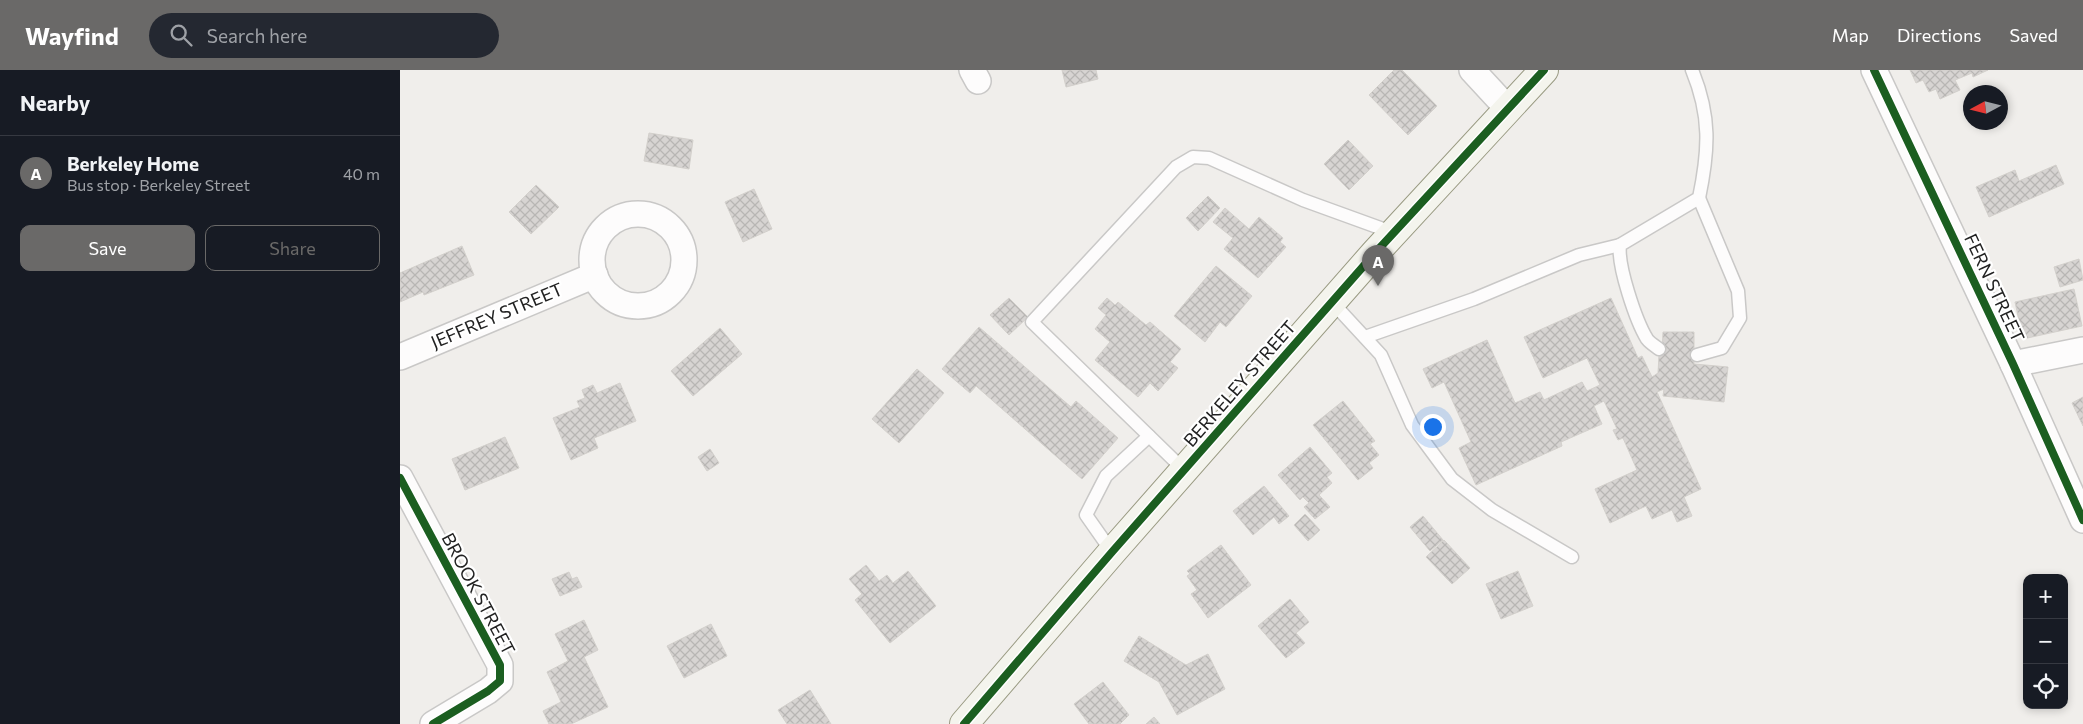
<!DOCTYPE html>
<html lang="en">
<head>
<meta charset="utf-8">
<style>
	body { margin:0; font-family:Commissioner,sans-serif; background:#242831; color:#f1f3f6 }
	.controls { position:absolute; right:15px; bottom:15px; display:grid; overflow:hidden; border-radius:10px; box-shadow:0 2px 8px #0003 }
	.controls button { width:45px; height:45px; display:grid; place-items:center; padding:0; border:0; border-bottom:1px solid #363941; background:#171b24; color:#f1f3f6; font:25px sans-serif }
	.compass { position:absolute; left:1563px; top:15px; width:45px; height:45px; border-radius:50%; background:#171b24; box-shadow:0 2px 8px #0003; rotate:263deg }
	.you { position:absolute; left:1032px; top:356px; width:18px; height:18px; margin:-12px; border:4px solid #fff; border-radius:50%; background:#1a73e8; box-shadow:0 0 0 8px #1a73e833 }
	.badge { display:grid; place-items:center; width:32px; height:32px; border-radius:50%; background:#6a6968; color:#fff; font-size:16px; font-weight:700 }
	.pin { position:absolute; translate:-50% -41px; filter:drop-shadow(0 1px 2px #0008) }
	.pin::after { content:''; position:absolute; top:26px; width:18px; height:15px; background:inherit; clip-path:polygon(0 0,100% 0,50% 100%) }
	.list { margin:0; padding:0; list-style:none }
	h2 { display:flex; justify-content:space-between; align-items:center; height:65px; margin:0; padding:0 20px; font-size:21px }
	h2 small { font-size:16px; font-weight:400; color:#9ea1a6 }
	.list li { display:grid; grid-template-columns:32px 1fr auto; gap:15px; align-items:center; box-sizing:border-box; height:75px; padding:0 20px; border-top:1px solid #363941 }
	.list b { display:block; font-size:19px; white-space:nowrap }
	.list p { margin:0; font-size:16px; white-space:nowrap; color:#9ea1a6 }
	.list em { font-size:16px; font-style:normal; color:#9ea1a6 }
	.actions { display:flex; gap:10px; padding:15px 20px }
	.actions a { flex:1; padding:11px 0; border:1px solid #6a6968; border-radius:10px; text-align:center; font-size:18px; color:#6a6968 }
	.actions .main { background:#6a6968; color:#fff }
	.icon { flex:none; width:28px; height:28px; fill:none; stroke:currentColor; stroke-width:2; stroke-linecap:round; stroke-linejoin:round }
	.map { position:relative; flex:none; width:1683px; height:654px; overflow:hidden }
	header { display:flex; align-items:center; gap:30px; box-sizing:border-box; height:70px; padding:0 25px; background:#6a6968; color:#fff }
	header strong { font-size:24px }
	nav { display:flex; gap:28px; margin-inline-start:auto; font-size:18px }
	.search { width:350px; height:45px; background:#242831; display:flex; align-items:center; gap:12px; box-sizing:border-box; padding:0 18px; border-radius:28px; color:#9ea1a6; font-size:19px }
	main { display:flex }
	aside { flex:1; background:#171b24 }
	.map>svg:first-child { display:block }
	.building { fill:url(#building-cross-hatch); stroke:#d3d0cc }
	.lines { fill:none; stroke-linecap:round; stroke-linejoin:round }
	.lane-casing { stroke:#c9c8c7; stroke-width:15 }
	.street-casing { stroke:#c9c8c7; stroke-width:28 }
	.secondary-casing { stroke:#999a82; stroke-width:30 }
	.lane { stroke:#fdfcfc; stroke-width:12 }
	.street { stroke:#fdfcfc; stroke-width:25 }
	.secondary { stroke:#f4f4ed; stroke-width:28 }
	.cycleway-casing { stroke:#fff; stroke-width:11 }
	.cycleway { stroke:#1b5e20; stroke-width:8 }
	.labels { text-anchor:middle; stroke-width:4.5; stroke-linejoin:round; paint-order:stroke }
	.street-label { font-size:18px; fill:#222; stroke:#fff }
</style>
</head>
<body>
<header>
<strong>Wayfind</strong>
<div class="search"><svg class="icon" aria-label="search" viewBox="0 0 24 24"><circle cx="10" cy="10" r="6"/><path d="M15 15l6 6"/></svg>Search here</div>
<nav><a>Map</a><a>Directions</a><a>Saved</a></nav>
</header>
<main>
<aside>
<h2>Nearby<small></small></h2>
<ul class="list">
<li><span class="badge">A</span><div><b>Berkeley Home</b><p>Bus stop · Berkeley Street</p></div><em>40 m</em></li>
</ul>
<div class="actions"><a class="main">Save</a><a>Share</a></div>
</aside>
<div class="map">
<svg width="1683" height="654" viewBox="0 0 1683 654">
	<defs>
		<pattern id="building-cross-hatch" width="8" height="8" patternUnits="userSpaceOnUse" patternTransform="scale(1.25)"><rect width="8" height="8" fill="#d7d4d2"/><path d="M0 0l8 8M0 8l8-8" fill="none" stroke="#b8b6b4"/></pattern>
	</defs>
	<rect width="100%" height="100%" fill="#f0eeeb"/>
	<!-- building -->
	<g class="building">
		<path d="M662,0H696L698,9L666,17Z"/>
		<path d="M994,0H1002L1037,36L1008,65L969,25Z"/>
		<path d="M1510,0H1588L1573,7L1572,3L1555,10L1560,20L1540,29L1536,19L1529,22L1523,10L1516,13Z"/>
		<path d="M249,63L293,70L289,99L244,91Z"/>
		<path d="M948,70L973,96L949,120L924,94Z"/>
		<path d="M1656,95L1664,114L1589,147L1576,117L1615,100L1619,111Z"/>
		<path d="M136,115L159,137L131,164L109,142Z"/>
		<path d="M354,119L372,159L343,172L325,132Z"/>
		<path d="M808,126L820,138L798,161L786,148Z"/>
		<path d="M825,138L849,159L859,147L883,168L880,172L886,177L858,208L824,179L833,168L813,152Z"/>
		<path d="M62,176L74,205L24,225L23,222L0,232V203Z"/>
		<path d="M1679,189L1683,210L1660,217L1654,197Z"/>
		<path d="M816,196L852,226L826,257L820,252L805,272L774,246Z"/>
		<path d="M1674,219L1682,256L1623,269L1615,232Z"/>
		<path d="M609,228L628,247L609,265L590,245Z"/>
		<path d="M707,228L715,235L718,232L746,255L750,252L781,279L770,292L778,298L758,321L750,313L738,327L695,290L710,272L695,259L706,245L698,238Z"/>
		<path d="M1211,228L1238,288L1242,286L1252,307L1258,303L1259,285H1262L1263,262H1294V294L1328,297L1324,332L1263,326L1264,319L1257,322L1301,419L1284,427L1292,446L1277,452L1272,440L1252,449L1246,436L1210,453L1195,419L1237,400L1223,368L1218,370L1213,360L1217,359L1204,331L1194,336L1202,354L1161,372L1162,376L1076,415L1059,378L1071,372L1044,312L1032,318L1023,299L1087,270L1115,333L1140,322L1144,330L1182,312L1187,321L1200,315L1187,288L1143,308L1124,267Z"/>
		<path d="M579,257L671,337L676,331L718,368L682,409L576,316L570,323L542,299Z"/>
		<path d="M320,258L342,284L293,326L271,301Z"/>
		<path d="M517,299L544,323L499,373L472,349Z"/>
		<path d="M220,313L236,351L194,368L198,378L171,390L153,348L180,337L177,331L185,328L182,320L193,315L197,323Z"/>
		<path d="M1683,327V356L1672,333Z"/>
		<path d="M943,331L975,371L970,374L979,385L969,393L973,398L958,410L913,355Z"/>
		<path d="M105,367L119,398L65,420L52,389Z"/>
		<path d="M910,377L932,403L927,407L932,413L919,425L930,437L915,449L904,437L909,433L903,427L900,430L878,405Z"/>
		<path d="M310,379L319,393L307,401L298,387Z"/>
		<path d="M864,416L889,446L879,454L874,447L853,465L833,441Z"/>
		<path d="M905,444L920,460L908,471L894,455Z"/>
		<path d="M1023,446L1043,470L1030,481L1010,457Z"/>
		<path d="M1044,470L1070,498L1052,514L1026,487Z"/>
		<path d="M821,475L851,515L808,548L791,524L797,520L787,506L790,504L787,501Z"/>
		<path d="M466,495L479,511L487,505L493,513L508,501L536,536L490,573L455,530L462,524L449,509Z"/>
		<path d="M1118,501L1133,536L1101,549L1086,514Z"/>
		<path d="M169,502L172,509L177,507L182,517L160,526L152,509Z"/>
		<path d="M890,529L909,552L896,563L905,573L886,588L858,556Z"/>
		<path d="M184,550L198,580L184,587L208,637L171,654H149L143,641L161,632L147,602L168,591L155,564Z"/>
		<path d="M311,554L327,586L284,608L267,576Z"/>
		<path d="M739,566L786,595L808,584L825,619L777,645L759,612L724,591Z"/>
		<path d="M703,612L729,645L720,654H689L674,634Z"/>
		<path d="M410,620L431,654H387L378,640Z"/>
		<path d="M754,647L760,654H746Z"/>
	</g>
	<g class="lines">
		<defs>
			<g id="lane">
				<path d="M932,232L981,285L1012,355L1052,409L1092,440L1172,487"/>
				<path d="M965,267L1074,229L1179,185L1220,175"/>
				<path d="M1259,279C1255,276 1250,273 1247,269C1236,251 1217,195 1220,175L1299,128C1309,80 1311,46 1292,0"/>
				<path d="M1297,285L1322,278L1340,248L1338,221L1299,128"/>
				<path d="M784,400L632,252L776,97L793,87L809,88L903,130L994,163"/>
				<path d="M712,482L686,445L706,406L749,366"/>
			</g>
			<g id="street">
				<path d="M572,0L578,11"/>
				<path d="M1072,0L1108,39"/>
				<path d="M1474,0L1613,294L1683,450"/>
				<circle cx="238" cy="190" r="46"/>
				<path d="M0,287L195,205"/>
				<path d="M1613,294L1683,280"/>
				<path d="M0,408L100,595V611L88,621L33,654"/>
			</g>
			<path id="secondary" d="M564,654L712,482L975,183L1144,0"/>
		</defs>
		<!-- lane casing -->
		<use href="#lane" class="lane-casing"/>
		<!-- street casing -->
		<use href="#street" class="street-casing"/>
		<!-- secondary casing -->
		<use href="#secondary" class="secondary-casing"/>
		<!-- lane -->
		<use href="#lane" class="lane"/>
		<!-- street -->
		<use href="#street" class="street"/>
		<!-- secondary -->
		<use href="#secondary" class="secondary"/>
		<defs>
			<g id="cycleway">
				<path d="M1474,0L1613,294L1683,450"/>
				<path d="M0,408L100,595V611L88,621L33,654"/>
				<path d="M564,654L712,482L975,183L1144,0"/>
			</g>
		</defs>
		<!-- cycleway casing -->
		<use href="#cycleway" class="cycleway-casing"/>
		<!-- cycleway -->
		<use href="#cycleway" class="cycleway"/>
	</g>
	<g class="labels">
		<!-- street labels -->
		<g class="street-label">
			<text transform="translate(1594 218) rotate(65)" y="6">FERN STREET</text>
			<text transform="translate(97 246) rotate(-23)" y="6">JEFFREY STREET</text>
			<text transform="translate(840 314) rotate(-49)" y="6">BERKELEY STREET</text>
			<text transform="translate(78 524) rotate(62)" y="6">BROOK STREET</text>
		</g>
	</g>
</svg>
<div class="controls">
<button>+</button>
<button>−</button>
<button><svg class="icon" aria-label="locate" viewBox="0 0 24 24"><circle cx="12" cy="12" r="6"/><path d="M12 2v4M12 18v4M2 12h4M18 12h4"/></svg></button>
</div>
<svg class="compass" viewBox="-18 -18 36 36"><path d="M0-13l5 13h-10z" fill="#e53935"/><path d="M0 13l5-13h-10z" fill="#9ea1a6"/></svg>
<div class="you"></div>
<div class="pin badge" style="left:978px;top:216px">A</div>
</div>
</main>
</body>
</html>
